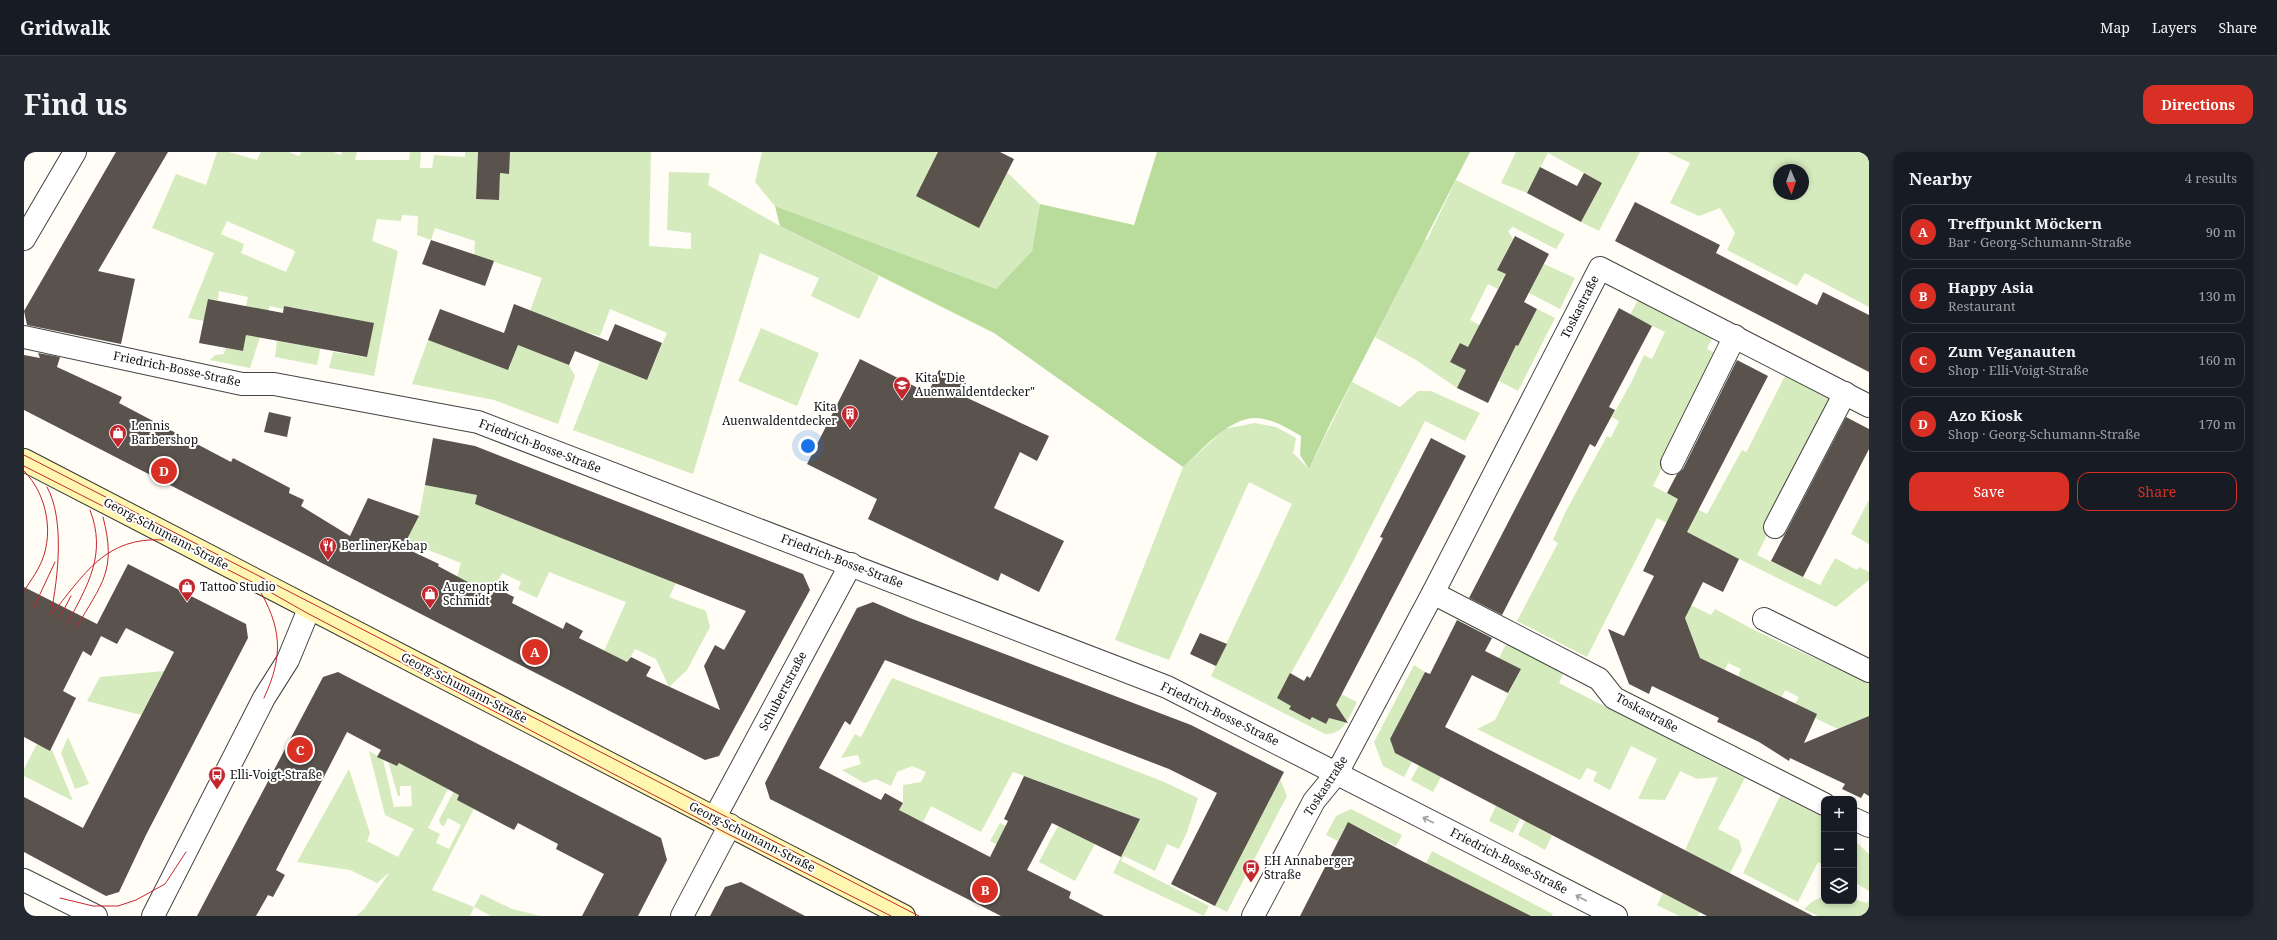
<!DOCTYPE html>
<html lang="en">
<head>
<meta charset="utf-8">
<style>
	body { margin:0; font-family:"Noto Serif",serif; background:#242831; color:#f1f3f6 }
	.controls { position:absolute; right:12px; bottom:12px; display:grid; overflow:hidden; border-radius:8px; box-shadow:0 2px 6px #0003 }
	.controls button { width:36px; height:36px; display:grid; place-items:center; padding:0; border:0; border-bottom:1px solid #363941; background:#171b24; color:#f1f3f6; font:20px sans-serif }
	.compass { position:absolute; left:1749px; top:12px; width:36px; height:36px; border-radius:50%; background:#171b24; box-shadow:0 2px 6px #0003; rotate:178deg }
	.you { position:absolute; left:784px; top:294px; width:14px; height:14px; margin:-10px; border:3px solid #fff; border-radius:50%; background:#1a73e8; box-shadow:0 0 0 6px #1a73e833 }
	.badge { display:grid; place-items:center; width:26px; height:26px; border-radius:50%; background:#d93025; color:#fff; font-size:13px; font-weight:700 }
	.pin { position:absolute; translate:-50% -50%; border:2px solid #fff; box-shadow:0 1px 4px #0006 }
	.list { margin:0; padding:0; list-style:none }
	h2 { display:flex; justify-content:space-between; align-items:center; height:52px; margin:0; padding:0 16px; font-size:17px }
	h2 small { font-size:13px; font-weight:400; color:#9ea1a6 }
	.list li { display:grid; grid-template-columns:26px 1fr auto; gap:12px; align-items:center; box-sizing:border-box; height:56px; margin:0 8px 8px; padding:0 8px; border:1px solid #363941; border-radius:12px }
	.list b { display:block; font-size:15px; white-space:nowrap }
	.list p { margin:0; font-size:13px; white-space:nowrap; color:#9ea1a6 }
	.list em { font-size:13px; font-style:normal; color:#9ea1a6 }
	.actions { display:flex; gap:8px; padding:12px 16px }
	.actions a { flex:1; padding:9px 0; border:1px solid #d93025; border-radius:12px; text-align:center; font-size:14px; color:#d93025 }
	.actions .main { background:#d93025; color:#fff }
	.icon { flex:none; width:22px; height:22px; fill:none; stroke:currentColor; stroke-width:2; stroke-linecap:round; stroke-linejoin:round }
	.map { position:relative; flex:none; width:1845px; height:764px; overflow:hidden; border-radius:12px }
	header { display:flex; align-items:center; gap:24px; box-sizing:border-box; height:56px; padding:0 20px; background:#171b24; border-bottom:1px solid #363941 }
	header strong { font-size:19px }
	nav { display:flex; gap:22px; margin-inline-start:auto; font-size:14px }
	.intro { display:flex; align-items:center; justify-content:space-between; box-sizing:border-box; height:96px; padding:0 24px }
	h1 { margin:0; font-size:28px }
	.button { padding:10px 18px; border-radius:12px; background:#d93025; color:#fff; font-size:14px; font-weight:700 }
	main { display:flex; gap:24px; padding:0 24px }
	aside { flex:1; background:#171b24; border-radius:12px; box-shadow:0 2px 6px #0003 }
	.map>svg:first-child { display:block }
	.green { fill:#d5ebbd; fill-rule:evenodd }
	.forest { fill:#b9dc9c }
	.building { fill:#5a524d }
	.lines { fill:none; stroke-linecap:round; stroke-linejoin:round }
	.street-casing { stroke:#444; stroke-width:24 }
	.secondary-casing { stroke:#333; stroke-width:24 }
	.street { stroke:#fff; stroke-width:22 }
	.secondary { stroke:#fff6b0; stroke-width:22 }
	.tram { stroke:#c4262e; stroke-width:1 }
	.oneway { stroke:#a0a0a0 }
	.labels { text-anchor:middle; stroke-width:4; stroke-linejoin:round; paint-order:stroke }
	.street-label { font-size:12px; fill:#111; stroke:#fff }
	.poi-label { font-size:12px; fill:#111; stroke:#fff; text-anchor:start }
</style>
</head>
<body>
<header>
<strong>Gridwalk</strong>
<nav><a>Map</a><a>Layers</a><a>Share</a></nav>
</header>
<div class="intro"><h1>Find us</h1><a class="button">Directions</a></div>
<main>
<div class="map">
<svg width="1845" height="764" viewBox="0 0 1845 764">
	<rect width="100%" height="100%" fill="#fffdf5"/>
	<!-- green -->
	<g class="green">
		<path d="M193,0H205L233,8L237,0H265L275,4L277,0H310L316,3L318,0H333L331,8H385L386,0H397L396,16H408L410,3L441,5V0H454L452,47L475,48L476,21L485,22V0H627L625,94L667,97V81L643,78L645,20L686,21L684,33L756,74L855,124L835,167L787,144L795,126L736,101L669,322L549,278L576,209L623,228L643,181L586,157L576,184L559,179L521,203L545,213L551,224L534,272L470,248L388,232L404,188L485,217L518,126L450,103L451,89L411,76L407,88L393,83L394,64L378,63L377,69L353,67L348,89L374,99L350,224L305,216L309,200L343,205L349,171L303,162L293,213L251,205L253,189L289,195L295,160L260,154L259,157L246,154L226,216L186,208L191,203L200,202L202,196L219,199L227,156L222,154L224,145L195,139L194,148L184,147L180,169L164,166L190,101L128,76L152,22L182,33ZM203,69L269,98L271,100L262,120L217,101L220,92L197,82Z"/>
		<path d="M738,0H962L1016,52L1008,99L972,137L751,54L731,30Z"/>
		<path d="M1492,0H1616L1575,79L1557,70L1578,31L1524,1L1503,41L1477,31Z"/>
		<path d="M1643,0H1845V155L1781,121L1773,134L1703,98L1711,81L1696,56L1675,64L1646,51L1666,11ZM1755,18H1779V42H1755Z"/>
		<path d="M1432,28L1541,82L1532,97L1489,75L1484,79L1489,87L1473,117L1507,136L1520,112L1551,126L1536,157L1478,127L1474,137L1464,132L1446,168L1494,194L1513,157L1531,166L1494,239L1475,229L1482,214L1436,191L1426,210L1442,218L1433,236L1392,208L1351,185L1401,87L1403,88Z"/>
		<path d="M1615,146L1689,184L1683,197L1696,203L1629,334L1683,362L1718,298L1722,300L1724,297L1762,222L1812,247L1733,403L1796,433L1811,406L1833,418L1835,415L1845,420V428L1812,455L1633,366L1563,505L1493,469L1534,391L1529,388L1541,361L1583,284L1587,286L1595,269L1588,265L1608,229L1620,203L1628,207L1641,180L1606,163Z"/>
		<path d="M737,176L795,201L773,254L714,229Z"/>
		<path d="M1328,230L1376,255L1394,239H1407L1456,261L1441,289L1401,269L1321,425L1253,546L1267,554L1266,558L1286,568L1288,565L1301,572L1317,542L1333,550C1325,565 1320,583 1301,582L1187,524L1268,352L1225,330L1145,508L1091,488L1159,315L1201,277L1231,271L1252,275L1272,286L1269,301L1285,317Z"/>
		<path d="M402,328L427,338L453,343L451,352L652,431L645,445L682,459L686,475L663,518L645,535L632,507L611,497L603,511L580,499L602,450L525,420L513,446L494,437L497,430L478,421L468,443L433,425L437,411L382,389L395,364Z"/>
		<path d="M1845,348V392L1827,382Z"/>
		<path d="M1625,433L1687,463L1691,457L1734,480L1845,531V564L1814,577L1791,566L1771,552L1775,545L1761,538L1758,545L1714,525L1717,517L1704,511L1701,518L1676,506L1661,466L1663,461L1622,441Z"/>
		<path d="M1482,492L1540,520L1535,531L1721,626L1694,677L1715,688L1718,698L1706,721L1661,698L1694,625L1673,627L1656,619L1641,648L1614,647L1633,607L1607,594L1586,638L1569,629L1573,620L1563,616L1556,628L1453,577L1471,568L1497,517L1475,506Z"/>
		<path d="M1390,513L1401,520L1366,587L1371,601L1388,610L1380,625L1359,614L1350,590Z"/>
		<path d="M140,519L117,563L63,549L76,525Z"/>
		<path d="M868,526L1138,629L1174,646L1163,680L1155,697L1143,692L1131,719L1100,704L1097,709L1185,754L1180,764L1089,721L1116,667L989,620L957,680L907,654L899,670L875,659L879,651V633L897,630L902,620L888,614L873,620L867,634L852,627L840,631L818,618L837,612L834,603L817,606L831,582L837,585Z"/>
		<path d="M44,585L65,632L51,637L37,601Z"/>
		<path d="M13,592L28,598L49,649L0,624V617Z"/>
		<path d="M345,599L359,607L370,655L388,654L387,634H376V644H374L364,610L373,614L377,608L424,637L404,676L416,682L412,691L425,697L437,673L424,666L420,674L417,673L415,668L431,637L454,649L408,738L450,755L457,742L488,757L517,764H467L450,755L446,764H332L340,757L366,720L353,731L326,718L273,710L325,617L346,681L343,689L374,705L390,677L361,663Z"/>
		<path d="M1395,613L1417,625L1409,640L1387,628Z"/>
		<path d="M1256,627L1263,644L1203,760L1191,754Z"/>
		<path d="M1756,644L1800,666V713L1794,710L1774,750L1719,721Z"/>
		<path d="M1472,654L1496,667L1489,681L1465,669Z"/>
		<path d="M1327,657L1378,683L1372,694L1328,672L1321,675L1314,689L1302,683L1312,664Z"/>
		<path d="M1501,669L1528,684L1521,698L1494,683Z"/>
		<path d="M976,671L996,681L986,699L966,689Z"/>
		<path d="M1034,674L1071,692L1051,729L1015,710Z"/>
		<path d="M1830,688L1845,702V739L1830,730Z"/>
		<path d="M1408,699L1529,762L1528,764H1507L1402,711Z"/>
		<path d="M1639,741L1676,760L1674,764H1655L1633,753Z"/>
		<path d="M1800,744V749H1830V747L1843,751L1845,748V764H1794L1780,757L1789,749Z"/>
	</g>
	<!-- forest -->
	<path class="forest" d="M1133,0H1446L1307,270L1285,317L1276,303L1277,284C1263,276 1247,266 1231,266C1205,266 1178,298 1159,315L970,181L756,74L751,54L972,137L1008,99L1016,52L1110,73Z"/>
	<!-- building -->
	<g class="building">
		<path d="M92,0H144L74,119L111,127L97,192L3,173L0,159Z"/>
		<path d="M454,0H486L485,22L476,21L475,48L452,47Z"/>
		<path d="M914,0H976L990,7L955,76L892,44Z"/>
		<path d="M1516,15L1553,34L1560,21L1578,31L1557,70L1503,41Z"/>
		<path d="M1611,50L1696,93L1692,101L1793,153L1799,140L1845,163V220L1591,89Z"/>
		<path d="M1491,84L1525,102L1500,150L1513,157L1494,194L1492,193L1464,251L1433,236L1442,218L1426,210L1436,191L1444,195L1482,122L1473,118Z"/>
		<path d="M407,88L470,109L461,134L398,112Z"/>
		<path d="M184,147L259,161L260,154L350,171L343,205L222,183L219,199L175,191Z"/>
		<path d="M490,152L584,189L591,172L638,191L623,228L551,199L545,213L494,193L484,218L404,188L416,157L480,181Z"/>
		<path d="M1595,156L1628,174L1585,255L1591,258L1571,295L1566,292L1478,463L1445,446Z"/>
		<path d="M14,201L36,205L33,215L98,245L95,251L207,310L209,306L266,336L265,341L280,348L277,354L326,384L344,346L395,364L379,395L415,412L414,414L468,443L472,436L490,445L488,451L539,477L542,470L559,479L555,486L603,510L607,505L627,515L622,524L696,558L680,514L691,493L700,498L722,459L451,352L453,343L401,333L409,286L451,294L779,422L786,438L695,604L681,608L0,258V203L16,206Z"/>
		<path d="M836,207L904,241L915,218L942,231L937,243L1025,284L1013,309L996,300L970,356L1040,389L1015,440L977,421L974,429L844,367L853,347L783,312Z"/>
		<path d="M1713,208L1744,224L1663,380L1715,407L1699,440L1679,430L1661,466L1676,506L1793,562L1780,591L1845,564V644L1840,641L1837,646L1818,637L1821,632L1766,606L1765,609L1735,590L1696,571L1693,570L1695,566L1628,534L1625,542L1605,532L1584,477L1600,484L1630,424L1619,419L1654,347L1643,341L1653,322L1659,317Z"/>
		<path d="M245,260L267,265L263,285L240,280Z"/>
		<path d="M1822,265L1845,277V297L1779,425L1747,409Z"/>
		<path d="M1407,286L1442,304L1312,553L1324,571L1305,566L1302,572L1288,565L1286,568L1265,557L1267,554L1253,546L1266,521L1280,529L1283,524L1286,526L1359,386L1356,385Z"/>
		<path d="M104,412L222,472L224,486L122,683L95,740L82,744L0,700V645L59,676L150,500L102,476L93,492L77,484L67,504L59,499L39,539L52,546L26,599L0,585V435L73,472Z"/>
		<path d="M849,450L886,466L1167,573L1260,620L1191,754L1147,732L1193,641L1145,617L861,508L826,573L821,569L795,616L857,648L861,641L879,651L875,658L966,705L984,669L980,667L1000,624L1116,667L1097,705L1028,671L1003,718L1047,740L1045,746L1080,764H977L746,647L741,631L833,456Z"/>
		<path d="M1433,468L1468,486L1461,499L1497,517L1484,541L1448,523L1421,575L1789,764H1683L1371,601L1366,587L1401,520L1406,522Z"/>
		<path d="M1176,481L1203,492L1192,514L1166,502Z"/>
		<path d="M314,520L637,686L643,708L614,764H558L580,722L532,697L534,692L494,671L490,678L433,648L435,643L375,611L373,614L353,605L357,598L323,580L252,718L261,723L249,745L244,743L232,764H173L299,525Z"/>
		<path d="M1324,670L1384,702L1507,764H1276Z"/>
		<path d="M717,730L781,764H686L701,735Z"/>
	</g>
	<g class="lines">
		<defs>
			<g id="street">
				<path d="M0,87L51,0"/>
				<path d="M0,185L218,232H250L454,270L1143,535L1592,764"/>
				<path d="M1648,311L1711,184"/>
				<path d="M1751,375L1821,241"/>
				<path d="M1409,441L1575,527L1590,546L1800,652"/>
				<path d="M1740,467L1845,519"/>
				<path d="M691,665L827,412"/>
				<path d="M1830,667L1845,674"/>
				<path d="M0,728L72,764"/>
				<path d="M129,764L240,546L264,508L285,457"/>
				<path d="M658,764L706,673"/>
				<path d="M1229,764L1290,649L1313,621L1409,441L1576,116L1845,254"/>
			</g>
			<path id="secondary" d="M0,308L880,764"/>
		</defs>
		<!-- street casing -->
		<use href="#street" class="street-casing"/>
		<!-- secondary casing -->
		<use href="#secondary" class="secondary-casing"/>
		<!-- street -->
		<use href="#street" class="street"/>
		<!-- secondary -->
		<use href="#secondary" class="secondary"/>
		<!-- tram -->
		<g class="tram">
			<path d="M0,303L895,764"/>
			<path d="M0,314L232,432L283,461L702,681L867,764"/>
			<path d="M0,319C24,343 31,385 15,415C11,423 5,431 0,439"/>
			<path d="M23,335C41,367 34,426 27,461"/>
			<path d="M233,434C258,475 260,503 240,546"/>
			<path d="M10,455L31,410"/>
			<path d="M27,463C60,423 81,384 140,388"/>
			<path d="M35,467L47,444"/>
			<path d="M43,472C64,433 83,402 66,358"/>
			<path d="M52,476C78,431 93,419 79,365"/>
			<path d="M36,746L69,754H94L112,748L141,732L162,700"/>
		</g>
	</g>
	<!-- one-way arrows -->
	<defs><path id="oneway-shaft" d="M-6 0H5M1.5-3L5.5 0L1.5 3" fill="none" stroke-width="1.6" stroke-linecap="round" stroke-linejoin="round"/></defs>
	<g class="oneway">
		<use href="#oneway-shaft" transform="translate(1404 668) rotate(-153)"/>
		<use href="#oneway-shaft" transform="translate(1557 746) rotate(-153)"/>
	</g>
	<!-- icons -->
	<defs>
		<symbol id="school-pin" viewBox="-11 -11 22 30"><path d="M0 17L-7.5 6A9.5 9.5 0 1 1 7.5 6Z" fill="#c4262e" stroke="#fff"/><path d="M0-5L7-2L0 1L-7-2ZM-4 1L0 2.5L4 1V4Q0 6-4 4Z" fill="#fff"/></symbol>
		<symbol id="building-pin" viewBox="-11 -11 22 30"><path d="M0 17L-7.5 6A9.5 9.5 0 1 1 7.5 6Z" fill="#c4262e" stroke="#fff"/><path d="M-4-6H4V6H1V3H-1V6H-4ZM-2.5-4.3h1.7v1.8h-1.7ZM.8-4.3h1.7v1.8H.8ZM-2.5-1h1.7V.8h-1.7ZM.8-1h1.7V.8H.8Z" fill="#fff"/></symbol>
		<symbol id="shop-pin" viewBox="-11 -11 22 30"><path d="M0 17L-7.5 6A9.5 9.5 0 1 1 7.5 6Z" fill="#c4262e" stroke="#fff"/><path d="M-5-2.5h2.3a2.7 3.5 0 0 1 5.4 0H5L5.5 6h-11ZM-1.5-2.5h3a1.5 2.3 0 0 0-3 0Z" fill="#fff"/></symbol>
		<symbol id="restaurant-pin" viewBox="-11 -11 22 30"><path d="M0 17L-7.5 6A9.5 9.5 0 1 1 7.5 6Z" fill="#c4262e" stroke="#fff"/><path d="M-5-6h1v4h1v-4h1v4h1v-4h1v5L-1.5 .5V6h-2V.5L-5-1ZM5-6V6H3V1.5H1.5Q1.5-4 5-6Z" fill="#fff"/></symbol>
		<symbol id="bus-pin" viewBox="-11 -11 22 30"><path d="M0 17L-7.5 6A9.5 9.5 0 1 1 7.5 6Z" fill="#c4262e" stroke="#fff"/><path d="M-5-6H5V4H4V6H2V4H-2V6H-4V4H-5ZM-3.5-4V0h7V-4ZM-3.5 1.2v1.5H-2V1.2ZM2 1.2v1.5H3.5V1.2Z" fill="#fff"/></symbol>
	</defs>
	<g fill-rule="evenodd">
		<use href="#school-pin" x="868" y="223" width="20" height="27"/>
		<use href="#building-pin" x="816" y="252" width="20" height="27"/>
		<use href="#shop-pin" x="84" y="271" width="20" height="27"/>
		<use href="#restaurant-pin" x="294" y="384" width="20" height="27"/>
		<use href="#shop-pin" x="153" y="425" width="20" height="27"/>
		<use href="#shop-pin" x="396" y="432" width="20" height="27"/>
		<use href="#bus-pin" x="183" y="613" width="20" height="27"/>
		<use href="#bus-pin" x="1217" y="706" width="20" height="27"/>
	</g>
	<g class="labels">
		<!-- street labels -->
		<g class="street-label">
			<text transform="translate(1556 155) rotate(-63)" y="4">Toskastraße</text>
			<text transform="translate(153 217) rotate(12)" y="4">Friedrich-Bosse-Straße</text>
			<text transform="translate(516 294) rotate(21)" y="4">Friedrich-Bosse-Straße</text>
			<text transform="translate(142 382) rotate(28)" y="4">Georg-Schumann-Straße</text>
			<text transform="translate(818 409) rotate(21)" y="4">Friedrich-Bosse-Straße</text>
			<text transform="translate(440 536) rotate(27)" y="4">Georg-Schumann-Straße</text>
			<text transform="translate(759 539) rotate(-62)" y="4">Schubertstraße</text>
			<text transform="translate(1623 561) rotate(28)" y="4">Toskastraße</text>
			<text transform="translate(1196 562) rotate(26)" y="4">Friedrich-Bosse-Straße</text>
			<text transform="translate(1302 634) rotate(-57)" y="4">Toskastraße</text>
			<text transform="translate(728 685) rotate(27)" y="4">Georg-Schumann-Straße</text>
			<text transform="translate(1485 709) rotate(27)" y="4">Friedrich-Bosse-Straße</text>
		</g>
		<!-- poi labels -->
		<g class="poi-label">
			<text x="891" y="230">Kita "Die<tspan x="891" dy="14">Auenwaldentdecker"</tspan></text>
			<text x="813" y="259" text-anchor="end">Kita<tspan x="813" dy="14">Auenwaldentdecker</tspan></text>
			<text x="107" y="278">Lennis<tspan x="107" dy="14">Barbershop</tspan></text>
			<text x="317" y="398">Berliner Kebap</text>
			<text x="176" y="439">Tattoo Studio</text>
			<text x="419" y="439">Augenoptik<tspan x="419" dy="14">Schmidt</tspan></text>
			<text x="206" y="627">Elli-Voigt-Straße</text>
			<text x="1240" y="713">EH Annaberger<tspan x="1240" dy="14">Straße</tspan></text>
		</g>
	</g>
</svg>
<div class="controls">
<button>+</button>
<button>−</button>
<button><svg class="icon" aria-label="layers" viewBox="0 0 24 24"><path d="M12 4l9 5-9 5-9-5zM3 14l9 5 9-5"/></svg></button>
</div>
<svg class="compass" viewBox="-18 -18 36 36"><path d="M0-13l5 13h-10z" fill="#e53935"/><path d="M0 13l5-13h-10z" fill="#9ea1a6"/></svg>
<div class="you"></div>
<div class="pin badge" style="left:511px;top:500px">A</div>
<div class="pin badge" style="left:961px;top:738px">B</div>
<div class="pin badge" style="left:276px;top:598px">C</div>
<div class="pin badge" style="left:140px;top:319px">D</div>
</div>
<aside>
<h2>Nearby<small>4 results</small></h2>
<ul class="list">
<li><span class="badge">A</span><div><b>Treffpunkt Möckern</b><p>Bar · Georg-Schumann-Straße</p></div><em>90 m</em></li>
<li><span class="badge">B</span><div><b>Happy Asia</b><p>Restaurant</p></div><em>130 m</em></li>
<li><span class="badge">C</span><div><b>Zum Veganauten</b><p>Shop · Elli-Voigt-Straße</p></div><em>160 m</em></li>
<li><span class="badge">D</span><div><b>Azo Kiosk</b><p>Shop · Georg-Schumann-Straße</p></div><em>170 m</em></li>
</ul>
<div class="actions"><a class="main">Save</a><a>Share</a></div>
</aside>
</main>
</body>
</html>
